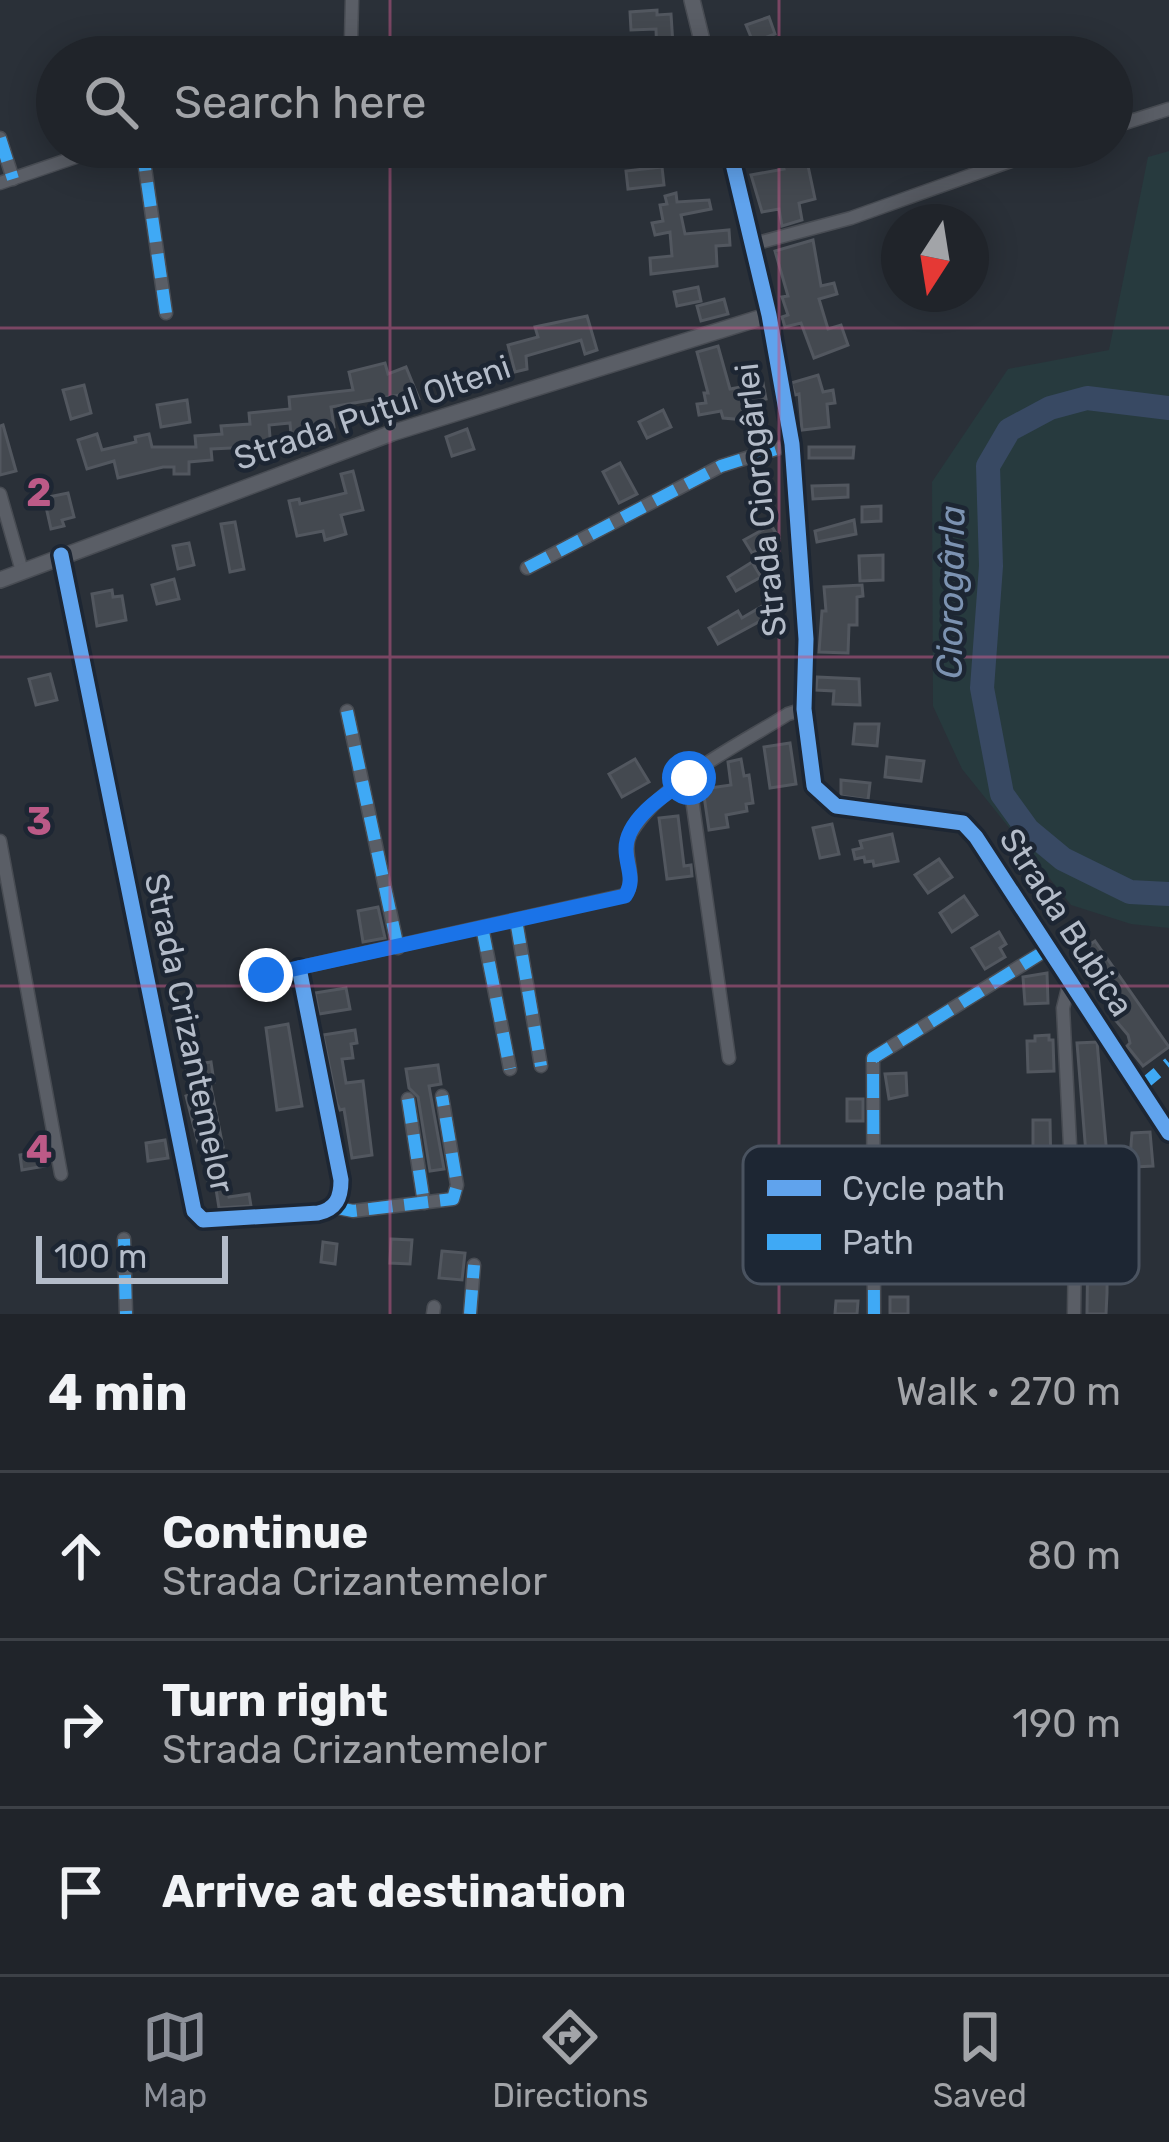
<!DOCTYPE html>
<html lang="en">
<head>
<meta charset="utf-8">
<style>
	body { margin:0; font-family:Rubik,sans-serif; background:#2d3036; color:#f1f3f6 }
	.compass { position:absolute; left:881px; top:204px; width:108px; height:108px; border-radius:50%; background:#20242a; box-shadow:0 6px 30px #0003; rotate:192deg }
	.scale { position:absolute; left:36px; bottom:30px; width:192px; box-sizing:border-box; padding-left:12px; border:6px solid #b4bcc9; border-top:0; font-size:33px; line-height:42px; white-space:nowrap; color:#b4bcc9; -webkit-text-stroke:9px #1d2633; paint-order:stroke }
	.stop { position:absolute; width:36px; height:36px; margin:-27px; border:9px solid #1a73e8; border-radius:50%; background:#fff }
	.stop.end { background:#1a73e8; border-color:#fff; box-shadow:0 3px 12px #0008 }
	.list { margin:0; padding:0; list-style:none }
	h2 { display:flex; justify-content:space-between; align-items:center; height:156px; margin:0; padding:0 48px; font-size:51px }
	h2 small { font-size:39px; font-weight:400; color:#a2a4a8 }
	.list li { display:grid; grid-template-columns:78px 1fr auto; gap:36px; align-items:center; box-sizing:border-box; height:168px; padding:0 48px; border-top:3px solid #3d4147 }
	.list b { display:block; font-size:45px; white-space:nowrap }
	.list p { margin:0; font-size:39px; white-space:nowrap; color:#a2a4a8 }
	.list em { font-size:39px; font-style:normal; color:#a2a4a8 }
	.icon { flex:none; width:66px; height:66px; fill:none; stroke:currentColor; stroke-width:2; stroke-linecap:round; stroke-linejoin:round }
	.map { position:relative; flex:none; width:1169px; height:1314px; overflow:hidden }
	.search { position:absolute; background:#20242a; box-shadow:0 6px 30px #0003; left:36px; right:36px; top:36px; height:132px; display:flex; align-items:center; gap:30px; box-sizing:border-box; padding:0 42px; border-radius:66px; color:#a2a4a8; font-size:45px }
	.sheet { height:660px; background:#20242a }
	nav { display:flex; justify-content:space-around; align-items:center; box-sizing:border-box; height:168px; border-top:3px solid #3d4147; background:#20242a; font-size:33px; color:#a2a4a8 }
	nav a { display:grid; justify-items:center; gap:6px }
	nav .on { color:#8c9099 }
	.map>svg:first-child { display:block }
	.green { fill:#273a3e }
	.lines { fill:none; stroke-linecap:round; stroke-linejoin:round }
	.river { stroke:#384963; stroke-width:24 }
	.building { fill:#444950; stroke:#52575f; stroke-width:3 }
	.minor-casing { stroke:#484c53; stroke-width:15 }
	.tertiary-casing { stroke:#484c53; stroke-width:18 }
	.minor { stroke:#5a5e66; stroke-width:12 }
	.tertiary { stroke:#5a5e66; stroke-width:15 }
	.quiet { stroke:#3fa9f5; stroke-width:12; stroke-dasharray:24 12; stroke-linecap:butt }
	.cycleway-casing { stroke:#1d2633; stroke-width:22 }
	.cycleway { stroke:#60a3ed; stroke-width:15 }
	.route { stroke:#1a73e8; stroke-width:15 }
	.grid { fill:none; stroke:#bc5a87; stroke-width:3; stroke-opacity:0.55 }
	.labels { text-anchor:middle; stroke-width:9; stroke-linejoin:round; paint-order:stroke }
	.street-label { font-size:33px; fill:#b4bcc9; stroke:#1d2633 }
	.water-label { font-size:36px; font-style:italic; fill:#7c92b1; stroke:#1d2633 }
	.key { fill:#1d2633; stroke:#4a5360; stroke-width:3 }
	.key-label { font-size:33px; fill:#b4bcc9 }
	.grid-label { font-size:39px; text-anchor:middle; font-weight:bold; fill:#bc5a87; stroke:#1d2633; stroke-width:9; stroke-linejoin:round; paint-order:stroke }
</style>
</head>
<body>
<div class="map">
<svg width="1169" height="1314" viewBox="0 0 1169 1314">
	<rect width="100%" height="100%" fill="#2a3038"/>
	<!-- green -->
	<path class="green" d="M1169,151V928L1131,924L1071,905L962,769L933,706L932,482L1008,369L1109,350L1148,157Z"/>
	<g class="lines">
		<!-- river -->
		<path class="river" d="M1169,408L1087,398L1050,408L1009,430L988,466L991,566L982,688L1002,794L1028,830L1063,859L1130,892L1169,894"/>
	</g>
	<!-- building -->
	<g class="building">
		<path d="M657,10V15L671,14L673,45H686V57H657L656,29L631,30L630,12Z"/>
		<path d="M769,17L775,34L753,42L746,25Z"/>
		<path d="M777,147H804L815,199L799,203L802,220L782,226L779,209L762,212L751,175L784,169Z"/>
		<path d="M662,167L664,185L628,189L626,171Z"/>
		<path d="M676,193L677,202L709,200L711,209L681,215L685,234L729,230L730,245L716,246L717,266L651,274L650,258L672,256L670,232L655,235L652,223L663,221L660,205L667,204L665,196Z"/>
		<path d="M813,240L821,286L834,283L837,294L819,299L828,329L841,325L848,345L814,358L801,323L785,327L782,317L788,315L782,297L788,296L775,251Z"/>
		<path d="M698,287L701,301L677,306L674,292Z"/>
		<path d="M724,299L728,314L701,321L697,306Z"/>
		<path d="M587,316L597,350L585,354L581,340L526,356L527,369L515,372L508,345L538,337L535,327Z"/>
		<path d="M718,346L730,389L763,383L766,399L744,403L747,420L723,418L721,411L699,415L697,404L706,403L704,393H708L697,352Z"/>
		<path d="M385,363L388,374L406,367L419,399L404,405L400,395L331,407L334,427L303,432L304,444L292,445L290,423L269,425L271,449L265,450L266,459L253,460L252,447L211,449L212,460L189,462V474H174V467H163L118,478L114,461L87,469L78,440L97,434L102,450L136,442L135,437L149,434L152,447H196L195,436L222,434L221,426L250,424L249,413L290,409L289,397L353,390L349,372Z"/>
		<path d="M818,375L823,392L833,390L835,403L827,404L829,427L802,430L799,394L795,395L791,383Z"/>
		<path d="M84,385L91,413L71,419L63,390Z"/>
		<path d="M187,400L190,422L161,427L157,405Z"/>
		<path d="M663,410L671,427L647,438L639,422Z"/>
		<path d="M3,425L16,471L0,475V426Z"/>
		<path d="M467,429L474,449L452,456L446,437Z"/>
		<path d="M809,447H854L853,458H809Z"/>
		<path d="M620,463L637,494L619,503L603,472Z"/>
		<path d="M353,471L363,510L341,515L346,534L325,540L323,531L297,536L289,501L299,499L300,504L346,493L341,474Z"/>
		<path d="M848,485V497L813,499L812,486Z"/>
		<path d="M68,493L74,517L62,520L64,526L51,529L44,498Z"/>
		<path d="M881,506V521L862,522V507Z"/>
		<path d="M854,520L856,534L817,542L815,531Z"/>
		<path d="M235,522L244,569L230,572L221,524Z"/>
		<path d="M771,525L779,538L752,553L744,540Z"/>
		<path d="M189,543L194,565L178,569L173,546Z"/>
		<path d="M883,555V580L860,581L859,556Z"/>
		<path d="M752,562L761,577L736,591L728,577Z"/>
		<path d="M174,579L179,599L157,604L152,585Z"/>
		<path d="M862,585L863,596L857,597V625H849L848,653L819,652L822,611H826L824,587Z"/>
		<path d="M112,590L113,597L122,596L126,620L97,626L92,594Z"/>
		<path d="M771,601L777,612L718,644L709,628L738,611L742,618Z"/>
		<path d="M50,674L57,700L36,705L29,679Z"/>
		<path d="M817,677L859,679L860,705L833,704L834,691L816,690Z"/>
		<path d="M855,724H879L877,746L853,744Z"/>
		<path d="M790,743L796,784L770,788L764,747Z"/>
		<path d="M887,757L924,761L921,781L885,777Z"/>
		<path d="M635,759L649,782L622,797L609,774Z"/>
		<path d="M741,759L744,776L749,775L753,803L746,804L747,811L726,815L728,827L709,830L703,789L731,785L728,762Z"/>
		<path d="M841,780L870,783L868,800L841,796Z"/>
		<path d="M678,816L684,866L691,865L692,876L667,879L659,818Z"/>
		<path d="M832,824L839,854L820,858L813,828Z"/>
		<path d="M892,834L898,861L874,866L873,861L865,862L864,857L855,859L853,850L862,848L860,841Z"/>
		<path d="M939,859L952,877L928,893L915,875Z"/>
		<path d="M964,896L977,915L952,932L940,913Z"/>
		<path d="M378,907L385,938L363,942L358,911Z"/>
		<path d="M999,932L1006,944L1000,948L1005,957L985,969L972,948Z"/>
		<path d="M1095,941L1169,1047L1143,1066L1127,1046L1130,1043L1128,1035L1107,1010L1114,1004L1077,953Z"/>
		<path d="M1047,973L1048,1003L1025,1004L1023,977Z"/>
		<path d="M346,988L350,1009L319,1014L315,993Z"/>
		<path d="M288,1024L302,1106L277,1110L266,1028Z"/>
		<path d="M355,1030L357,1043L351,1044L353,1058L342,1059L346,1083L363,1081L372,1155L352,1158L344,1109L340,1110L337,1104L323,1035Z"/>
		<path d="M1049,1035V1040H1053L1054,1071L1028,1072L1027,1041H1035V1036Z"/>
		<path d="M1097,1042L1108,1167L1107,1293L1106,1314H1087L1089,1154H1086L1077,1043Z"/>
		<path d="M211,1062L214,1082H210L223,1147L200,1151L186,1096L192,1094L186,1066Z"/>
		<path d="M438,1065L441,1084L429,1086L444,1169L430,1171L418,1097L409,1088L406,1069Z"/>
		<path d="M906,1073L907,1095L889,1099L885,1074Z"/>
		<rect x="847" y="1099" width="16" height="22"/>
		<path d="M1033,1120H1050L1052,1231H1033Z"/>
		<path d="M1150,1132L1153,1166L1134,1167L1130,1158L1132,1133Z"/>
		<path d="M165,1140L168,1158L148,1161L146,1143Z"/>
		<path d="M42,1151L45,1166L22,1170L20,1155Z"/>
		<path d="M224,1167L229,1197L249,1194L251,1206L219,1208L216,1189L210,1190L206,1170Z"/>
		<path d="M391,1239L412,1240L410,1264L390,1263Z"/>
		<path d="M323,1242L337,1244L335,1264L321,1262Z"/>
		<path d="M442,1251L465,1253L462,1280L439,1278Z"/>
		<rect x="890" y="1297" width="18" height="17"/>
		<path d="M836,1301H858L857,1314H835Z"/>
	</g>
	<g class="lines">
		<defs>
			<g id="minor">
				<path d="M339,57L351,40L352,0"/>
				<path d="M1112,127L1169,109"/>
				<path d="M0,138L13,179"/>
				<path d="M142,147L166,313"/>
				<path d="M0,183L105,147"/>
				<path d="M754,244L851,218L1050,147"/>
				<path d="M769,315C784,401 798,486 802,573C806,643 797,718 814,786L836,806L963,823L976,837L1169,1133"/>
				<path d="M0,494L22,571"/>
				<path d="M61,555L194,1211L203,1220L318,1213C336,1209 341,1198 341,1180L299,968"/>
				<path d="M527,568L721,466L792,444"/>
				<path d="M347,711L398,948"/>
				<path d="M689,778L729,1058"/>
				<path d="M0,841L61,1174"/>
				<path d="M516,920L541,1066"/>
				<path d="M482,927L510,1069"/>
				<path d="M266,975L625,895C639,877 620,853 631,833C661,782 739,745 788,714L804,709"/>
				<path d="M1069,984L1063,1008L1075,1243L1074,1314"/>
				<path d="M408,1099L424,1203"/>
				<path d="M333,1207L353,1211L453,1199L457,1185L442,1096"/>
				<path d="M124,1239L126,1314"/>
				<path d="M433,1314L434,1307"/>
				<path d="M470,1314L474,1265"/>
				<path d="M874,1314L873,1058L1048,949"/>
			</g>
			<g id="tertiary">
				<path d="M692,0L706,57"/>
				<path d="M0,580L392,433L769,315L729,147"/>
			</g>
		</defs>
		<!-- minor casing -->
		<use href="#minor" class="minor-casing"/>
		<!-- tertiary casing -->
		<use href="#tertiary" class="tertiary-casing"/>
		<!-- minor -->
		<use href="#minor" class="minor"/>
		<!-- tertiary -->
		<use href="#tertiary" class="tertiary"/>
		<!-- quiet -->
		<g class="quiet">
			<path d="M0,138L13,179"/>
			<path d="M142,147L166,313"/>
			<path d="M527,568L721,466L792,444"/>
			<path d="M347,711L398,948"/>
			<path d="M516,920L541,1066"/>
			<path d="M482,927L510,1069"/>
			<path d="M1139,1088L1169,1063"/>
			<path d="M408,1099L424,1203"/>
			<path d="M333,1207L353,1211L453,1199L457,1185L442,1096"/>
			<path d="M124,1239L126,1314"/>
			<path d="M470,1314L474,1265"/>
			<path d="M874,1314L873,1058L1048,949"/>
		</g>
		<defs>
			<g id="cycleway">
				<path d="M729,147L769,315L792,444L806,639L804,709L814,786L836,806L963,823L976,837L1169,1133"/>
				<path d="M61,555L194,1211L203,1220L318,1213C336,1209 341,1198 341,1180L299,968"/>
			</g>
		</defs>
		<!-- cycleway casing -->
		<use href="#cycleway" class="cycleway-casing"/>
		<!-- cycleway -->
		<use href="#cycleway" class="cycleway"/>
	</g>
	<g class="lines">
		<!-- route -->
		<path class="route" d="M266,975L625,896C636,880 626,867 626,849C626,818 667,793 689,778"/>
	</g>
	<!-- grid -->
	<path class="grid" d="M390,0V57M779,0V57M390,147V1314M779,147V1314M0,328H1169M0,657H1169M0,986H1169"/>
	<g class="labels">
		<!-- street labels -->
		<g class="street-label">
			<text transform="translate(372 412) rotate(-19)" y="12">Strada Puțul Olteni</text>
			<text transform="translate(760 500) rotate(-96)" y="12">Strada Ciorogârlei</text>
			<text transform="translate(1067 922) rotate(57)" y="12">Strada Bubica</text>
			<text transform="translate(190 1033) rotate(78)" y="12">Strada Crizantemelor</text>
		</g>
		<!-- water labels -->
		<g class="water-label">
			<text transform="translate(950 592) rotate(-89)" y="13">Ciorogârla</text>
		</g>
	</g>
	<!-- legend -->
	<rect x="743" y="1146" width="396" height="138" rx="18" class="key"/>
	<rect x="767" y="1180" width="54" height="16" fill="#60a3ed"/>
	<rect x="767" y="1234" width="54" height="16" fill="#3fa9f5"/>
	<g class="key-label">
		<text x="842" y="1200">Cycle path</text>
		<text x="842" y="1254">Path</text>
	</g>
	<g class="grid-label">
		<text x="39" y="506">2</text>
		<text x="39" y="835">3</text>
		<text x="39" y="1163">4</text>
	</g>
</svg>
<svg class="compass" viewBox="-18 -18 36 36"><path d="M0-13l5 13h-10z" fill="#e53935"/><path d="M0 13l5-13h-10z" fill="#a2a4a8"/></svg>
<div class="scale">100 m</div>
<div class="stop" style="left:689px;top:778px"></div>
<div class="stop end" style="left:266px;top:975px"></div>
<div class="search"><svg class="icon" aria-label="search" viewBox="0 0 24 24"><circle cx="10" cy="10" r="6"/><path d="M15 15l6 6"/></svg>Search here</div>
</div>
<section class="sheet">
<h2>4 min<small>Walk · 270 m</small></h2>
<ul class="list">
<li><svg class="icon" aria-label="ahead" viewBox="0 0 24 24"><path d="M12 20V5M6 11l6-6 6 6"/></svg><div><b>Continue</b><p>Strada Crizantemelor</p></div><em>80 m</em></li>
<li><svg class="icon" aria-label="right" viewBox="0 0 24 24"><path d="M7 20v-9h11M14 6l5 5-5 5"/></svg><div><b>Turn right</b><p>Strada Crizantemelor</p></div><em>190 m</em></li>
<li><svg class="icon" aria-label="arrive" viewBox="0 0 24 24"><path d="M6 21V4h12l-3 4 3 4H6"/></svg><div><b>Arrive at destination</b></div></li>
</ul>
</section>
<nav>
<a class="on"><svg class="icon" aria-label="map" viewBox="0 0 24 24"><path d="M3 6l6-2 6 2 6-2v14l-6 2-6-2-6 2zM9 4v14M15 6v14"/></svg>Map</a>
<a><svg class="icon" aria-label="directions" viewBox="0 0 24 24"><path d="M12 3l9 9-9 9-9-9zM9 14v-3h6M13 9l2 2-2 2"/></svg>Directions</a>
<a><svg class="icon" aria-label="saved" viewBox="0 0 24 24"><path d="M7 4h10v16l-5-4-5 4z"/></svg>Saved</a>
</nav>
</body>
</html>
